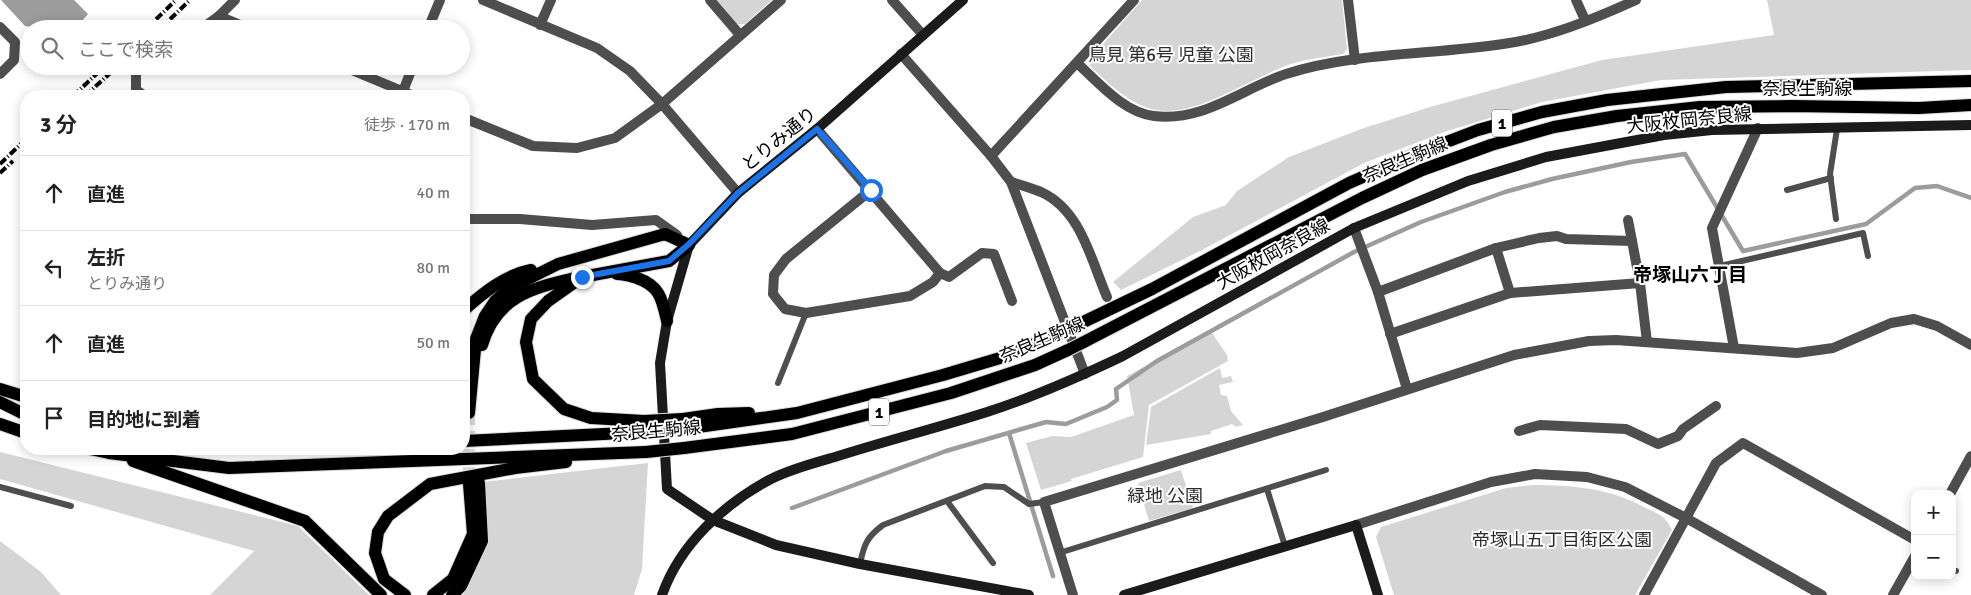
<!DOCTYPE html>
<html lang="ja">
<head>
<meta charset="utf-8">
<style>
	body { margin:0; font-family:Signika,"Noto Sans JP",sans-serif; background:#f2f2f2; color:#222 }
	.controls { position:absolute; right:15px; bottom:15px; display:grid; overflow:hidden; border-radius:10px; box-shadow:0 2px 12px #0003 }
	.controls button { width:45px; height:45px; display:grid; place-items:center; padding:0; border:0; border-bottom:1px solid #e0e0e0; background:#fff; color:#222; font:25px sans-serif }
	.stop { position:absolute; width:15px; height:15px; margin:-11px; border:4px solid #1a73e8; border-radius:50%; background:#fff }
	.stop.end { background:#1a73e8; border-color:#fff; box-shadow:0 1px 5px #0008 }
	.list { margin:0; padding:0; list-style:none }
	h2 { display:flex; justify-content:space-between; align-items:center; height:65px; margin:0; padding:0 20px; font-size:21px }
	h2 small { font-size:16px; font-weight:400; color:#767676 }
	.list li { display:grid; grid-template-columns:32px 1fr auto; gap:15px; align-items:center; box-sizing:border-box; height:75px; padding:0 20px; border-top:1px solid #e0e0e0 }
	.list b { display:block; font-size:19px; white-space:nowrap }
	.list p { margin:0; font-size:16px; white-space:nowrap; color:#767676 }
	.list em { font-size:16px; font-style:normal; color:#767676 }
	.icon { flex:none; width:28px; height:28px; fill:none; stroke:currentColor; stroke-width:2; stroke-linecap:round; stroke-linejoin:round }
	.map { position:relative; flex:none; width:1971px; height:595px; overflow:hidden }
	.search { position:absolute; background:#fff; box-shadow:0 2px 12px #0003; left:20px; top:20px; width:450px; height:55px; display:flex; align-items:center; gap:12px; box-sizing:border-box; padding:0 18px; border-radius:28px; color:#767676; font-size:19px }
	.panel { position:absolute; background:#fff; box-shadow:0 2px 12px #0003; left:20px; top:90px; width:450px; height:365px; border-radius:20px }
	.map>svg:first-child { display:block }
	.green { fill:#d5d5d5 }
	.water { fill:#9c9c9c }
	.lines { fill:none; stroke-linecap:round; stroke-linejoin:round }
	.stream { stroke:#9c9c9c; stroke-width:4.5 }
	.primary-tunnel { stroke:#d9d9d9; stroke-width:12; stroke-dasharray:12 6; stroke-linecap:butt }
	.primary-casing { stroke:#dbdbdb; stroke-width:14 }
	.lane { stroke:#4e4e4e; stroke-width:6 }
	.street { stroke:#4e4e4e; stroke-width:10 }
	.secondary { stroke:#1b1b1b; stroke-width:10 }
	.primary { stroke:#000; stroke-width:12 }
	.rail { stroke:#000; stroke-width:4; stroke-dasharray:8 2.5 1 2.5; stroke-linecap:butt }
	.primary-bridge-casing { stroke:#dbdbdb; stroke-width:14; stroke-linecap:butt }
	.primary-bridge { stroke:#000; stroke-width:12 }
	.route { stroke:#1a73e8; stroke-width:6 }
	.labels { text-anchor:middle; stroke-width:4; stroke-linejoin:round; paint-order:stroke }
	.shield { fill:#fff; stroke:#4c4c4c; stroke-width:1 }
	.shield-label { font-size:16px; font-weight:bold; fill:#000 }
	.park-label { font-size:18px; fill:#2c2c2c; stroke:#fff }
	.street-label { font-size:18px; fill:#000; stroke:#fff }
	.neighbourhood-label { font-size:19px; font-weight:bold; fill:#000; stroke:#fff }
</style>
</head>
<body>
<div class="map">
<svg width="1971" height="595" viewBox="0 0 1971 595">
	<rect width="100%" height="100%" fill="#fff"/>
	<!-- green -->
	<g class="green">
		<path d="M717,0H772L745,24H737Z"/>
		<path d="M1142,0H1342L1347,49L1343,54C1325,57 1307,59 1291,64C1252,77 1195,118 1156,110C1128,104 1110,84 1090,66V59Z"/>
		<path d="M1767,0H1971V70L1661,80L1542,102L1447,131L1364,163L1202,250L1121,290L1113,282L1193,217L1226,205L1237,191L1289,157L1361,129L1430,107L1602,60L1774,35Z"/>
		<path d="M1210,330L1227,355L1228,361L1149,405L1143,457L1071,479L1072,481L1041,490L1026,443L1052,436L1071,437L1134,415L1127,376Z"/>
		<path d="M1220,368L1222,378L1231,376L1233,382L1219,385L1221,395L1227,396L1231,411L1243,425L1236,427L1232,424L1211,431V434L1146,445L1151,407Z"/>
		<path d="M0,452L298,526L369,595H210L254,551L0,479Z"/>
		<path d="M648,463L642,569L634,595H457L484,553L483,482Z"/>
		<path d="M1181,470L1193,508L1149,521L1138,483Z"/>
		<path d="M1532,485C1572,485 1610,488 1646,508C1660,515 1665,515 1672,530L1635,595H1394L1376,537L1381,527L1506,488Z"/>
		<path d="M0,541L41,572L61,595H0Z"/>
	</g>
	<!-- water -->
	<path class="water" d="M1,0H74L88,14L76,28L44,29L25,26Z"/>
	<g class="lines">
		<!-- stream -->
		<g class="stream">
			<path d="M1009,433L1053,576"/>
			<path d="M792,508L946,451L1046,422L1066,424L1107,407L1117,400L1116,389L1157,361L1354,252L1421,222L1505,192L1552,179L1631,162L1685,154L1743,251L1866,224L1915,188L1937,186L1971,198"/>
		</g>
		<!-- primary-tunnel -->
		<path class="primary-tunnel" d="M469,413V484"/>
		<defs>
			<g id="primary">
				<path d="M617,274C625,274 630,276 637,278C660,286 662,299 667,321"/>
				<path d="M464,310C483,293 505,275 531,270"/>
				<path d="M1075,326L1152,289L1349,183L1415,154L1478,130L1542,112L1607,100L1726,87L1971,81"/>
				<path d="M1082,343L1362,198L1422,170L1491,145L1554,127L1617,116L1700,107L1793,106L1919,108L1971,105"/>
				<path d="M482,345C496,297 531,288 575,278"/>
				<path d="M0,389L26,397"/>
				<path d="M0,402L26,415"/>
				<path d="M469,413L476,339L485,316L495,301L510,288L558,264L665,234L689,245L669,261L582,277L548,301L531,319L526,342L533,379L564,409L591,418L644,421"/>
				<path d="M683,419L718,414L749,413"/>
				<path d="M0,424L26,433"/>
				<path d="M684,429L797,413L943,375L1000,358L1061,333"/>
				<path d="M464,441L644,432"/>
				<path d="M684,448L792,434L951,393L1035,365L1068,350"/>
				<path d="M90,449L109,453L229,468L646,452"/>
				<path d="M133,461L305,521L381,595"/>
				<path d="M405,595L384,579L375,553L378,532L388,516L430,484L515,468L566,462"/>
				<path d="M433,595L453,579L473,534L469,484"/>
				<path d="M452,595L461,586L482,541L479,483"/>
			</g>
		</defs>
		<!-- primary casing -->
		<use href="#primary" class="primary-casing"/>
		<!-- lane -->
		<g class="lane">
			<path d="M1787,190L1831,178"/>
			<path d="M1836,219L1830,174L1837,129"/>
			<path d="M1720,266L1863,233L1868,256"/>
			<path d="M778,383L806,313"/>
			<path d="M0,487L71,506"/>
			<path d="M1267,489L1285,546"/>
			<path d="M947,501L993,563"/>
			<path d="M1059,553L1326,470"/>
			<path d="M860,564C864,544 867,537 883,525L985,486L1004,487L1029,504L1044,502"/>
			<path d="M1952,570L1956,571"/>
		</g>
		<!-- street -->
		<g class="street">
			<path d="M483,0L597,48L630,71L662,104L738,193"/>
			<path d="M710,0L740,35"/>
			<path d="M892,0L923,35"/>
			<path d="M1348,0L1355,60"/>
			<path d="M1576,0L1585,20"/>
			<path d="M219,16L250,29"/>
			<path d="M540,25L551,0"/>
			<path d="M0,27L15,42L14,60L0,74"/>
			<path d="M201,29L219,16L235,0"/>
			<path d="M428,29L440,0"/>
			<path d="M901,54L991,156L1011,182L1085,374"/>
			<path d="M1077,63C1098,82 1124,113 1154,116C1204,122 1241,89 1286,74C1355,52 1431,55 1503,44C1548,38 1594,19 1636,0"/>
			<path d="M342,66L414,96"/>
			<path d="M403,91L413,66"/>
			<path d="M145,96L136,90V73L146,66"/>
			<path d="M464,118L533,146L577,148L615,138L662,104L781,0"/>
			<path d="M817,129L940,273L949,277L982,253L994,254L1012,301"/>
			<path d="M991,156L1134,0"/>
			<path d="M1011,182C1021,185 1031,188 1041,192C1081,210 1091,260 1107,297"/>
			<path d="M871,190L786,259L774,275L773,294L785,309L806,313L910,296L933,282L940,273"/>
			<path d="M464,219H520L592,225L656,220L677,235"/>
			<path d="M1628,220L1632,241"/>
			<path d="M1354,228L1378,292L1407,389"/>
			<path d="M1496,248L1510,293"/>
			<path d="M1378,292L1496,248L1539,238L1557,236L1566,239L1632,241L1640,283L1647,342"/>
			<path d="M1390,334L1510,293L1640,283"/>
			<path d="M1734,348L1712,228L1758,128"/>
			<path d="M1519,431L1540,425L1626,429L1658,444L1678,436L1683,429L1716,406"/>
			<path d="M1950,494L1971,456"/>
			<path d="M1356,525L1491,482L1535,474L1587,477L1625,487L1686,518L1822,595"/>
			<path d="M1073,595L1044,502L1323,417L1514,355L1589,341L1616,340L1797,353L1833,348L1891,323L1914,319L1937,326L1971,345"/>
			<path d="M1644,595L1716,463L1743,443L1915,540"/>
			<path d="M1893,595L1915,556"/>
		</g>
		<!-- secondary -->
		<g class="secondary">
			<path d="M963,0L817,129L738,193L689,245L667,321L660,363L667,489L713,520L776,545L860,564L1029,595"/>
			<path d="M662,595C680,544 724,504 771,479C791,469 814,463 835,457C885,441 937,428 987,412C1034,397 1079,377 1123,356L1354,228L1468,181L1546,157L1664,135L1712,130L1971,125"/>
			<path d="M1124,595L1356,525L1378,595"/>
		</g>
		<!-- primary -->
		<use href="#primary" class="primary"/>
		<!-- rail -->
		<g class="rail">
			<path d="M146,29L176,0"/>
			<path d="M160,29L190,0"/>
			<path d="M73,96L105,66"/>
			<path d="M85,96L118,66"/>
			<path d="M0,164L26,139"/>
			<path d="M0,173L13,161"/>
		</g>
		<defs>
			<g id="primary-bridge">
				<path d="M1061,333L1075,326"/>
				<path d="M1068,350L1082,343"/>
				<path d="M644,421L683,419"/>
				<path d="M644,432L684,429"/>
				<path d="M646,452L684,448"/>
			</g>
		</defs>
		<!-- primary-bridge casing -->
		<use href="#primary-bridge" class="primary-bridge-casing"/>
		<!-- primary-bridge -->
		<use href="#primary-bridge" class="primary-bridge"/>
	</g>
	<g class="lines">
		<!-- route -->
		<path class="route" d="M582,277L669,261L689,244L738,193L817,129L871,190"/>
	</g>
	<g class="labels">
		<!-- shield labels -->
		<g class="shield">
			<rect x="1492" y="109.5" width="20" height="27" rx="4"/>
			<rect x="869" y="398.5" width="20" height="27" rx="4"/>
		</g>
		<g class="shield-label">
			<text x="1502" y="129">1</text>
			<text x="879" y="418">1</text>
		</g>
		<!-- park labels -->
		<g class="park-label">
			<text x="1171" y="61">鳥見 第6号 児童 公園</text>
			<text x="1165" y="502">緑地 公園</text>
			<text x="1562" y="546">帝塚山五丁目街区公園</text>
		</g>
		<!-- street labels -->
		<g class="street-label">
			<text x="1807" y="95">奈良生駒線</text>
			<text transform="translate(1689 120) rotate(-6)" y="6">大阪枚岡奈良線</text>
			<text transform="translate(779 139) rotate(-39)" y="6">とりみ通り</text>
			<text transform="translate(1405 160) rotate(-23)" y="6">奈良生駒線</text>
			<text transform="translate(1273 254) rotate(-29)" y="6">大阪枚岡奈良線</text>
			<text transform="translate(1042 340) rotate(-23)" y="6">奈良生駒線</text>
			<text transform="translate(656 431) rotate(-5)" y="6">奈良生駒線</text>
		</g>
		<!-- neighbourhood labels -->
		<g class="neighbourhood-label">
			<text x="1690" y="281">帝塚山六丁目</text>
		</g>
	</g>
</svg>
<div class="controls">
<button>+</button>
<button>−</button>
</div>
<div class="stop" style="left:871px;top:190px"></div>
<div class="stop end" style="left:582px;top:277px"></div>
<div class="search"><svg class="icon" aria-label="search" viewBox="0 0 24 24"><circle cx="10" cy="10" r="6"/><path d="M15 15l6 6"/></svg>ここで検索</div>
<section class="panel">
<h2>3 分<small>徒歩 · 170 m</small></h2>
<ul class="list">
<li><svg class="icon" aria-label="ahead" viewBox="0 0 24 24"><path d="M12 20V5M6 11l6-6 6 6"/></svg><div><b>直進</b></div><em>40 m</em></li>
<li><svg class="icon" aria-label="left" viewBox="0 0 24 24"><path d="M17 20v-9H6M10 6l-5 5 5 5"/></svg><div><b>左折</b><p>とりみ通り</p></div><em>80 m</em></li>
<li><svg class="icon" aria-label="ahead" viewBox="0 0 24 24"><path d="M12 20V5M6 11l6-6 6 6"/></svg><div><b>直進</b></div><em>50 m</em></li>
<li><svg class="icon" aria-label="arrive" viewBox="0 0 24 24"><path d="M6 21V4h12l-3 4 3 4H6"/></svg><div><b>目的地に到着</b></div></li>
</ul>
</section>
</div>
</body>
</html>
